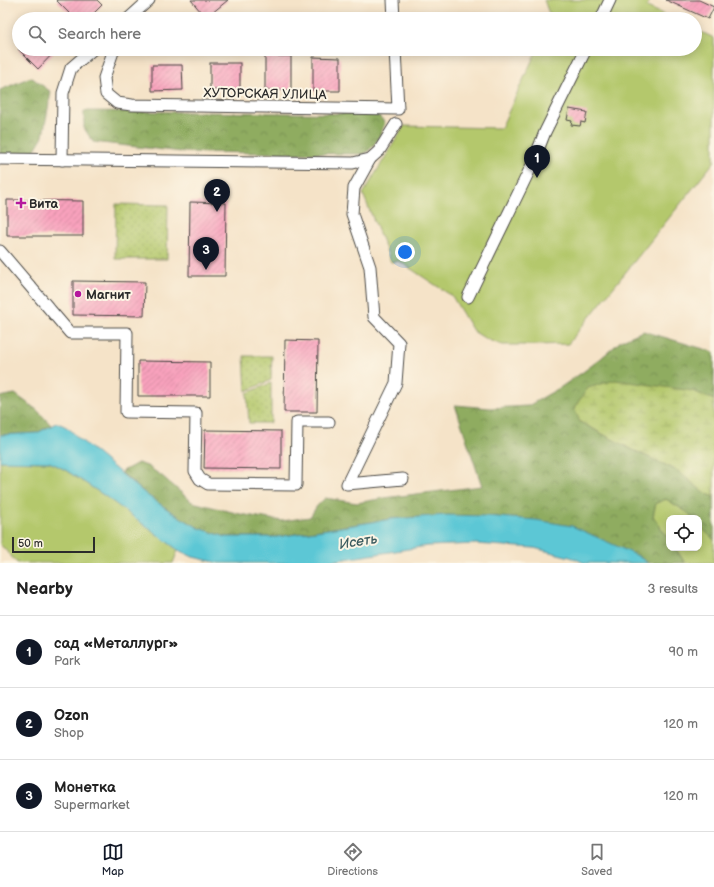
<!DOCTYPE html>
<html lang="en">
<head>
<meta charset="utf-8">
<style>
	body { margin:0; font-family:"Balsamiq Sans",sans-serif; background:#f6f6f6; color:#222 }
	.controls { position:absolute; right:12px; bottom:12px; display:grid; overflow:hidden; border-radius:8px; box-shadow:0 2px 10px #0003 }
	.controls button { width:36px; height:36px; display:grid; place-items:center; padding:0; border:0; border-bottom:1px solid #e0e0e0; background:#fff; color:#222; font:20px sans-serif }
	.scale { position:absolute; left:12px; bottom:10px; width:83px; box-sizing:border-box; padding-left:4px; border:2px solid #2b2b2b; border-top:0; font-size:11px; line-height:14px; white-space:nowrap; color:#2b2b2b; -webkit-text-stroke:3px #fcf5e5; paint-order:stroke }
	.you { position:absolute; left:405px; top:252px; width:14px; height:14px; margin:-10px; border:3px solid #fff; border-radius:50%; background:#1a73e8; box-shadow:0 0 0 6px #1a73e833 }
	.badge { display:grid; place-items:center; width:26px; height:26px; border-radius:50%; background:#111827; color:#fff; font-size:13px; font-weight:700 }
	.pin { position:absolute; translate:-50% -33px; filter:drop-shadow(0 1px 2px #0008) }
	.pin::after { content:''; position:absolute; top:21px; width:14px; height:12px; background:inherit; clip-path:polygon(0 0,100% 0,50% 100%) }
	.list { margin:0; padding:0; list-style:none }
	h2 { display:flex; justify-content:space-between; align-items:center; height:52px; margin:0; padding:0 16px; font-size:17px }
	h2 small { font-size:13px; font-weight:400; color:#767676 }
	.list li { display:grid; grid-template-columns:26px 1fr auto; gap:12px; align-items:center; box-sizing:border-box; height:72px; padding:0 16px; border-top:1px solid #e0e0e0 }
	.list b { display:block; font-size:15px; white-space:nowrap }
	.list p { margin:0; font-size:13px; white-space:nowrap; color:#767676 }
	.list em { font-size:13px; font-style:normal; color:#767676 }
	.icon { flex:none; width:22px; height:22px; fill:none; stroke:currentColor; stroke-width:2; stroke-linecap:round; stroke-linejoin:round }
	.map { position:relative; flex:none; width:714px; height:563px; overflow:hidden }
	.search { position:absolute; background:#fff; box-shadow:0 2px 10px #0003; left:12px; right:12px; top:12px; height:44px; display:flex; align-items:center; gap:10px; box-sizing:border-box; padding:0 14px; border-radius:22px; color:#767676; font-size:15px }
	.sheet { height:268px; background:#fff }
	nav { display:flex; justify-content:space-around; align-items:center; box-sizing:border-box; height:56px; border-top:1px solid #e0e0e0; background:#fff; font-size:11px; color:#767676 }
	nav a { display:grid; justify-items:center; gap:2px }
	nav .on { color:#111827 }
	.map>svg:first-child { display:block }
	.green { fill:#b4c86c; stroke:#707a4c }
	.forest { fill:url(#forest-crowns); stroke:#5d6c46 }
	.wetland { fill:url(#wetland-marsh); stroke:#707a4c }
	.park { fill:url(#park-dots); stroke:#707a4c }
	.water { fill:#5cc7d5; stroke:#447980 }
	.building { fill:url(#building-hatch) }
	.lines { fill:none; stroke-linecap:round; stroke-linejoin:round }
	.minor-casing { stroke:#494743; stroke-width:13 }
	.minor { stroke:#fff; stroke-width:11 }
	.poi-dot { fill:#b5179e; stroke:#fcf5e5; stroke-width:1.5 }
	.labels { text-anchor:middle; stroke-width:4; stroke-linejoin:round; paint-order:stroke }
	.street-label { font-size:13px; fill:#2b2b2b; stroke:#fcf5e5 }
	.poi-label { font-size:13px; font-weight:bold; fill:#2b2b2b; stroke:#fcf5e5; text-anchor:start }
	.water-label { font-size:14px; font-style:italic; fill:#3a5a5e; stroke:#fcf5e5 }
</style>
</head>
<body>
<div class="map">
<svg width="714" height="563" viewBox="0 0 714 563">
	<defs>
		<pattern id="forest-crowns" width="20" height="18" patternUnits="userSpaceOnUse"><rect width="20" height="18" fill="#8fac60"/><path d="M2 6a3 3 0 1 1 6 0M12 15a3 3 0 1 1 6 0" fill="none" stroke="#758c4f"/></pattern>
		<pattern id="wetland-marsh" width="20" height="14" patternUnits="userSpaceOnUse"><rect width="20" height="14" fill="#b4c86c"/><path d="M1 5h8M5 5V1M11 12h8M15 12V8" fill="none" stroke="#9bac5e"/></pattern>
		<pattern id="park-dots" width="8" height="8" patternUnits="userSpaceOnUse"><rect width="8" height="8" fill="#b4c86c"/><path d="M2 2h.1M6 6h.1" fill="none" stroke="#9bac5e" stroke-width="1.8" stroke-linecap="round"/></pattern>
		<pattern id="building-hatch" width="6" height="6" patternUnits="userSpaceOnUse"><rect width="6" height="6" fill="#f9a2bd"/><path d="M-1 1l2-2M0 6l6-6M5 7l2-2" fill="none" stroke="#ca849a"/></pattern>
	</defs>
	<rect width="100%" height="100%" fill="#fcf5e5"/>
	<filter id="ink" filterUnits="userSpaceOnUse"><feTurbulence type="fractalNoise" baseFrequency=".025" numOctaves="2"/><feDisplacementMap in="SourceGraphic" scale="8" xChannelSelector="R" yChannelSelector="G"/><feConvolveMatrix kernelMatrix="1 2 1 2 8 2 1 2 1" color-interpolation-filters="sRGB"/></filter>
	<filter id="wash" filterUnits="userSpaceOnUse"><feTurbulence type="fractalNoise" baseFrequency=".012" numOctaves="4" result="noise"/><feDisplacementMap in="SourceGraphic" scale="16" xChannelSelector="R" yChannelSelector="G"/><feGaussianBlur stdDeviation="0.9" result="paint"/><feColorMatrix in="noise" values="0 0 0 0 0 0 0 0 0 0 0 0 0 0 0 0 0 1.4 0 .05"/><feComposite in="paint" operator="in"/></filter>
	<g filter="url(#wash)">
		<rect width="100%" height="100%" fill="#f5e3c8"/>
		<!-- green -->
		<g class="green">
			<path d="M544,0H650L647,7L674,19H551Z"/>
			<path d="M695,29L714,38V162L568,344L535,345H502L486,339L473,331L452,296L399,261L391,262L363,194L404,126L501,128L536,52L533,49H695Z"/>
			<path d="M0,461L49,462L58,466L67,471L105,496L178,550L173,563H17L0,544Z"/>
			<path d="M666,499L687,512L693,518H669V540L652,515L656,503Z"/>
			<path d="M699,525L714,540V563H685L675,548H699Z"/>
		</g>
		<!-- forest -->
		<g class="forest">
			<path d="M31,77L51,92L43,136L34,151L5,155L0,153V90Z"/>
			<path d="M84,111L377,114L385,123C380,136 376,146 364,154L182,152L93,142L84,128Z"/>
			<path d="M643,331L714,352V400L693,391L663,388L580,422L629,448L678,471L702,491L714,497V540L699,525V518H693L687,512L666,499L656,503L653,516L669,540V548H675L685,563H648L638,556L391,519L277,537H226L199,528L173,513L147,495L121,472L138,463L147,466L162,476L192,502L240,514L282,521L310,517L317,506L325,498L357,503L384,498L482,486L455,405L490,408L528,406L561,387L583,372L600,359L622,340Z"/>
			<path d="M15,394L37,410L51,425L37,433L0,435V397Z"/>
		</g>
		<!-- wetland -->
		<path class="wetland" d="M615,380L693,391L714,400V497L702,491L678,471L629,448L580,422L574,408L588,388Z"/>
		<!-- park -->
		<g class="park">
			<path d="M116,204L168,205L167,259H115Z"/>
			<path d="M244,356H272L271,380L246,391Z"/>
			<path d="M271,383V423H249L247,393Z"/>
		</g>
		<!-- water -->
		<path class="water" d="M56,423C66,425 71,430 77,437L147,495L173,513L199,528L226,537H277L391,519L447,515L486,516L536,520L572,526L621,548L638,556L648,563H585L570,557L534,548L476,544L427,546L320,563H219L193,557L178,550L105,496L67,471L58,466L49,462L0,461V435L37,433Z"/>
		<g id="blocks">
			<!-- building -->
			<g class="building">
				<path d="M56,0H97L102,5L88,19H75Z"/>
				<path d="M191,0H228L206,18Z"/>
				<path d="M666,0H699L714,7L708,19Z"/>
				<path d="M18,49H57L38,69Z"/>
				<rect x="265" y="56" width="26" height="34"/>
				<path d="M313,57L340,58V91H313Z"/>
				<rect x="210" y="63" width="30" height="27"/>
				<path d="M152,65H182L183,90L152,91Z"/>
				<path d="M569,109L587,112L585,123L581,122L580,126L571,125L572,121L567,120Z"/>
				<path d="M7,200L83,201V236H7Z"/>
				<path d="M190,202L226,203L225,276H189Z"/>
				<path d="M73,281L145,282L144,316L73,315Z"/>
				<path d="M285,340L318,341L317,412H284Z"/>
				<path d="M138,361L210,362V396H138Z"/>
				<path d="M205,430L281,431V469L204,468Z"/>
			</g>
		</g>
	</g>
	<g filter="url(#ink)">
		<use href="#blocks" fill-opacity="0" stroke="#494743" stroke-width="1"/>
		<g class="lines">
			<defs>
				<g id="minor">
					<path d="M393,0L394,19"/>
					<path d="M128,19L149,0"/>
					<path d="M601,19L610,0"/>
					<path d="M114,49L104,78L106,94L117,103L132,105L398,109L395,49"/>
					<path d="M0,159L353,163L370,159L379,151L396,124"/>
					<path d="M370,159L354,188L352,214L370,267L374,317L399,343L396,383L347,484L403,479"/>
					<path d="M62,160L63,93L71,68L93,49"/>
					<path d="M0,251L70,333H127L126,412L196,413L195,471L200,479L208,484L296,485L297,422H329"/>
					<path d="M468,297L532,165L545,132L586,49"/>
				</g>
			</defs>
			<!-- minor casing -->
			<use href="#minor" class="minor-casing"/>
			<!-- minor -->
			<use href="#minor" class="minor"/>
		</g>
	</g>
	<!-- markers -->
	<g class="poi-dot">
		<path d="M19 197h4v4h4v4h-4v4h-4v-4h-4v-4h4z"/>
		<circle cx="78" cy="294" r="4"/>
	</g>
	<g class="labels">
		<!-- street labels -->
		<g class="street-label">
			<text transform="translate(265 93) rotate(1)" y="5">ХУТОРСКАЯ УЛИЦА</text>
		</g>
		<!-- poi labels -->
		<g class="poi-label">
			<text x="29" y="208">Вита</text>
			<text x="86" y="299">Магнит</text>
		</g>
		<!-- water labels -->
		<g class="water-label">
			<text transform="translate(358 541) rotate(-9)" y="5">Исеть</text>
		</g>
	</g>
</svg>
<div class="controls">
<button><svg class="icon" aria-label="locate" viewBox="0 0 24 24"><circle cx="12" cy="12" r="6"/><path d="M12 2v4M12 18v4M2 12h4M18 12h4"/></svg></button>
</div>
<div class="scale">50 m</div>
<div class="you"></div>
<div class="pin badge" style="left:537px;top:178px">1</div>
<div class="pin badge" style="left:217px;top:212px">2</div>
<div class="pin badge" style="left:206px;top:270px">3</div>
<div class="search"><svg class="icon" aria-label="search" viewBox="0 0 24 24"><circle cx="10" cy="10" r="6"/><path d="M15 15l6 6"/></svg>Search here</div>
</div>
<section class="sheet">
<h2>Nearby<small>3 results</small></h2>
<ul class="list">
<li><span class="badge">1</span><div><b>сад «Металлург»</b><p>Park</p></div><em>90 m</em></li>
<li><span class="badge">2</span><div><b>Ozon</b><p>Shop</p></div><em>120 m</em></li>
<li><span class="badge">3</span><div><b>Монетка</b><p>Supermarket</p></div><em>120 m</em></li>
</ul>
</section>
<nav>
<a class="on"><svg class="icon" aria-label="map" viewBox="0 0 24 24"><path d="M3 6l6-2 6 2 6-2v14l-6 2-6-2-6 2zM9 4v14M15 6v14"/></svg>Map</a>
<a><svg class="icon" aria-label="directions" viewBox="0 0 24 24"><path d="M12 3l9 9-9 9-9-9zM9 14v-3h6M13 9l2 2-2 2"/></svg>Directions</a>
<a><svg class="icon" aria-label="saved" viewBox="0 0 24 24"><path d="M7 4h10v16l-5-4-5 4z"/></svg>Saved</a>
</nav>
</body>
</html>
